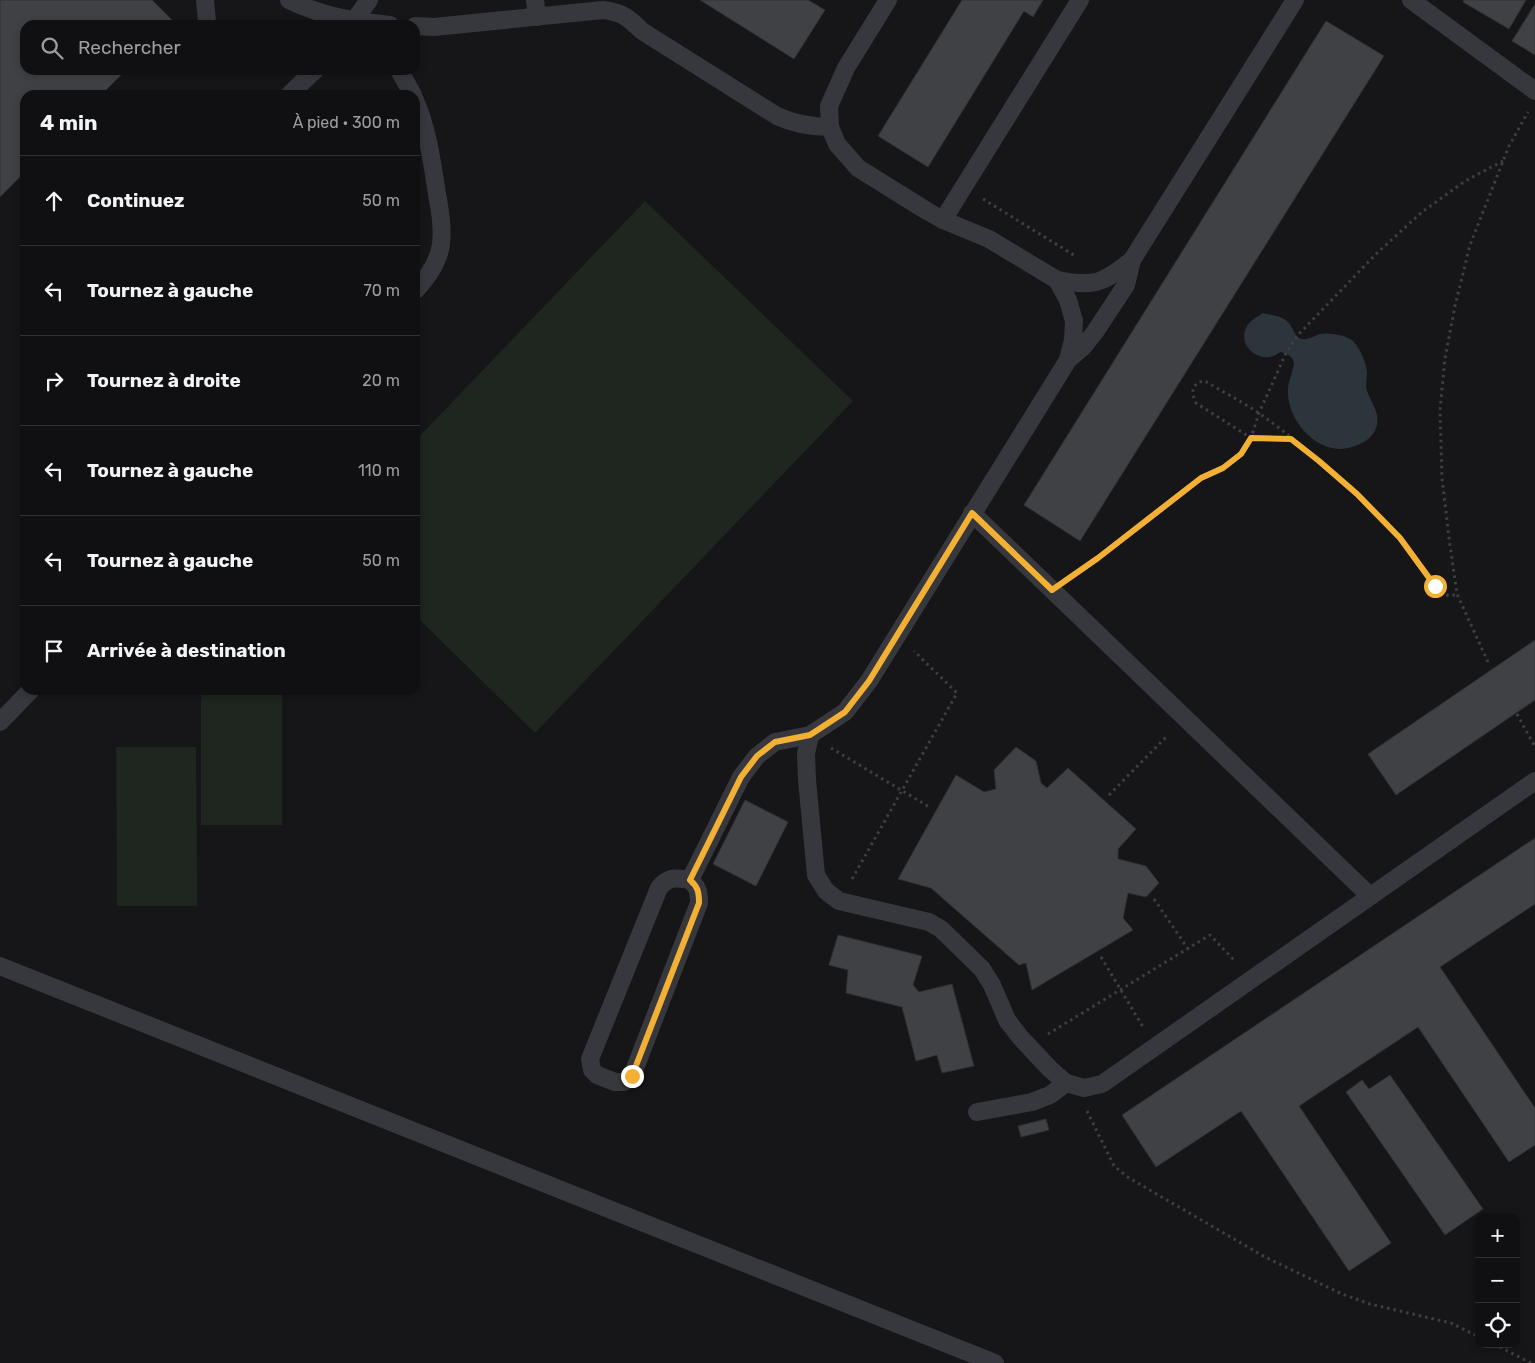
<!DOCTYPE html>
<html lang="fr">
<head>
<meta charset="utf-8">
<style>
	body { margin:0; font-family:Rubik,sans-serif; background:#19191b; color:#f1f3f6 }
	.controls { position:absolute; right:15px; bottom:15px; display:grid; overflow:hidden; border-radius:10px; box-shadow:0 2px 8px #0003 }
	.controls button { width:45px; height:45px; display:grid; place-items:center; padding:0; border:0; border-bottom:1px solid #303032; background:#101012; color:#f1f3f6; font:25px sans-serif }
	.stop { position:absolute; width:15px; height:15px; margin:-11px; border:4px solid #f2b134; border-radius:50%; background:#fff }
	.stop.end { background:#f2b134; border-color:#fff; box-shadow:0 1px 5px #0008 }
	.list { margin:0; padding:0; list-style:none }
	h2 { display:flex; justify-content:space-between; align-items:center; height:65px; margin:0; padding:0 20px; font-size:21px }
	h2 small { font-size:16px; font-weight:400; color:#9c9d9f }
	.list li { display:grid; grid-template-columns:32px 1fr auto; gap:15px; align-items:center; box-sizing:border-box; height:90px; padding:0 20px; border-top:1px solid #303032 }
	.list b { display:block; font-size:19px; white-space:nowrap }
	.list em { font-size:16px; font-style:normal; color:#9c9d9f }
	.icon { flex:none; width:28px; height:28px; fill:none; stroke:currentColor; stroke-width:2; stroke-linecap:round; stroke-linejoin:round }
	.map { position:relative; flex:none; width:1535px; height:1363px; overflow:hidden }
	.search { position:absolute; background:#101012; box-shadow:0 2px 8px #0003; left:20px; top:20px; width:400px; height:55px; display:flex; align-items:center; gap:12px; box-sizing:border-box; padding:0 18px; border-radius:15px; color:#9c9d9f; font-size:19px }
	.panel { position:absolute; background:#101012; box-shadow:0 2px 8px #0003; left:20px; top:90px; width:400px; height:605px; border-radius:15px }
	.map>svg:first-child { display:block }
	.green { fill:#1e261f }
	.water { fill:#2c353c }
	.building { fill:#404145; stroke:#303034 }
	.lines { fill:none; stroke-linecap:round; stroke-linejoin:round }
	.path { stroke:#3d3f44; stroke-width:3; stroke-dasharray:2.5 4; stroke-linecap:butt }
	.service { stroke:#37383d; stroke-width:18 }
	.route { stroke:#f2b134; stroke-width:6 }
</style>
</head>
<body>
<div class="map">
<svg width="1535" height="1363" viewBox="0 0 1535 1363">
	<rect width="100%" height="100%" fill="#161618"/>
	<!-- green -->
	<g class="green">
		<path d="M645,201L853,401L535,733L415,615V441Z"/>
		<rect x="201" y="690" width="81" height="135"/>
		<path d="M116,747H196L197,906H117Z"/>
	</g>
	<!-- water -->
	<path class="water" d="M1263,313C1271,315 1282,316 1288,322C1293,327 1294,337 1302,339C1309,340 1314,336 1320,334C1329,332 1346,335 1353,341C1360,348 1366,362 1367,372C1367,377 1366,382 1366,387C1368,397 1375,405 1377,415C1381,437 1359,448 1340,449C1312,449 1286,417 1288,389C1288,383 1294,368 1294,363C1293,356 1286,353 1280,352C1263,367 1235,347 1247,326C1251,320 1257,317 1263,313Z"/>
	<!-- building -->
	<g class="building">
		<path d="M0,0H152L174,22L171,25H25V70H126L101,95H25V172L0,197Z"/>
		<path d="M700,0H808L825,10L794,59Z"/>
		<path d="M962,0H1043L1033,17L1024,11L928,167L878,136Z"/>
		<path d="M1464,0H1526L1509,29L1463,2Z"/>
		<path d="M1535,4V55L1512,41Z"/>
		<path d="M1326,21L1384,56L1080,541L1024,505Z"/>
		<path d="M1535,640V700L1396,795L1368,754Z"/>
		<path d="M1016,747L1036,761L1041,783L1047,788L1068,768L1136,829L1118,849V859L1146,866L1159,883L1146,897L1128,893L1123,918L1133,930L1032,990L1026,963L1019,965L931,888L898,879L956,775L984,792L996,789L994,770Z"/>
		<path d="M745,800L788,822L756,886L713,864Z"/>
		<path d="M1535,838V904L1440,967L1535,1108V1145L1509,1162L1418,1027L1299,1106L1391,1243L1349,1271L1241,1111L1156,1167L1122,1115Z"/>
		<path d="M838,935L922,956L913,985L919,992L952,984L974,1066L942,1073L937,1055L916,1061L902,1007L846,993L848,970L829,965Z"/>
		<path d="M1390,1075L1483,1209L1445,1235L1346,1092L1362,1080L1369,1089Z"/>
		<path d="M1046,1119L1049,1130L1021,1137L1018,1126Z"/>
	</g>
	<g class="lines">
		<!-- path -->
		<g class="path">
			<path d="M983,199L1077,257"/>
			<path d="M1291,439L1251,438L1196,403L1193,395V388L1198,382L1205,381C1223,392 1243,402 1260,414C1310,450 1358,491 1399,537C1415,555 1426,577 1442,594L1451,596L1457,594"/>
			<path d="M1071,576L1098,558L1201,478L1223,468L1241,455L1251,438L1259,413L1286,353L1297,336L1376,254L1422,212L1465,181L1503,161"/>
			<path d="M1488,662L1457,594L1449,538L1442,478L1440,410L1445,358L1455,306L1470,245L1509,146L1528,112"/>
			<path d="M1517,714L1535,747"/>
			<path d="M831,748L931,808"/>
			<path d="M1109,795L1168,735"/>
			<path d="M852,879L957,693L914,651"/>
			<path d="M1154,899L1188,949"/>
			<path d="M1101,957L1143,1027"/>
			<path d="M1048,1034L1210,935L1236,962"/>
			<path d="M1087,1111L1114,1166L1129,1178L1265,1257L1342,1294L1370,1304L1451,1323L1479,1337"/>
			<path d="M1494,1344L1531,1363"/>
		</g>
		<!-- service -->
		<g class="service">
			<path d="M205,0L207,22"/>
			<path d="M289,0C325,17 352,21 390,25"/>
			<path d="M535,0L537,17"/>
			<path d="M888,0L846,68L829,106L830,127L837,144L858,168L927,211L943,220L989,239L1057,280L1068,300L1074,321L1073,340L1068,360"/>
			<path d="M1411,0L1535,91"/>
			<path d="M351,25L369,0"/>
			<path d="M415,26L434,27L603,10C622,12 629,18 642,31L777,116C794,124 811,127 830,127"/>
			<path d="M399,70L413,95"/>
			<path d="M289,95L315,70"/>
			<path d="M415,100C428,130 432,162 437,194C440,211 443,227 441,244C439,262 427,278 415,291"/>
			<path d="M943,220L1080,0"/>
			<path d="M1057,280C1095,287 1102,284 1132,260"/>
			<path d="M972,513L1370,896"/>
			<path d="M0,722L31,690"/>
			<path d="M810,735L806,754L807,780L816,875L826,891L839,901L929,922L941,929L982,969L992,985L1007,1020L1020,1037L1050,1069L1066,1083L1084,1088L1102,1084L1535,781"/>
			<path d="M690,880C676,878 669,876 659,888L590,1059L592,1070L597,1075L615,1082H624L632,1076L699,903C699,892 698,887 690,880L741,777L757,756L775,742L810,735L845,712L869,681L1068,360L1083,347L1095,332L1126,285L1132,260L1295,0"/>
			<path d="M0,966L995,1363"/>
			<path d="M977,1112L1032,1102L1050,1095L1066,1083"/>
		</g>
	</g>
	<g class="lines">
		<!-- route -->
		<path class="route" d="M632,1076L699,903C699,892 698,887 690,880L741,777L757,756L775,742L810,735L845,712L869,681L972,513L1052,590L1098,558L1201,478L1223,468L1241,454L1251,438L1291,439L1319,461L1357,494L1400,538L1435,586"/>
	</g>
</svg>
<div class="controls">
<button>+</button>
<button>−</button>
<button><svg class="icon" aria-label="locate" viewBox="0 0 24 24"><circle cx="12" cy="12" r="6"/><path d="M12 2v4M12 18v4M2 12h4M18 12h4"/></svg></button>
</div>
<div class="stop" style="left:1435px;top:586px"></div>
<div class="stop end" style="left:632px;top:1076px"></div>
<div class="search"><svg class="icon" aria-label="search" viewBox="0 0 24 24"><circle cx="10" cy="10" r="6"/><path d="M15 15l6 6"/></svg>Rechercher</div>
<section class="panel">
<h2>4 min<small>À pied · 300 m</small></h2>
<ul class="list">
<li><svg class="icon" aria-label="ahead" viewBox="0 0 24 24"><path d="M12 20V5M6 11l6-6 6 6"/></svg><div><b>Continuez</b></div><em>50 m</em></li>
<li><svg class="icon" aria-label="left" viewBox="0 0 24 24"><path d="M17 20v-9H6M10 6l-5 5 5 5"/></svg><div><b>Tournez à gauche</b></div><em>70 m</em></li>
<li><svg class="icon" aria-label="right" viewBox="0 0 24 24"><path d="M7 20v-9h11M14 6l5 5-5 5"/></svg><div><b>Tournez à droite</b></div><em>20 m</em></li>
<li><svg class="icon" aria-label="left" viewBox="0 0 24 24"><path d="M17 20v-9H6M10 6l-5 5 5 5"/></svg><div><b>Tournez à gauche</b></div><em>110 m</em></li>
<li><svg class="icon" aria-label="left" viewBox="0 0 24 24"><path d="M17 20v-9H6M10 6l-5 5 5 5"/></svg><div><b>Tournez à gauche</b></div><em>50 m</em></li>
<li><svg class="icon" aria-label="arrive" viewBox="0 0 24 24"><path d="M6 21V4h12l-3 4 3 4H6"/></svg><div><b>Arrivée à destination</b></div></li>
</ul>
</section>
</div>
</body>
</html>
